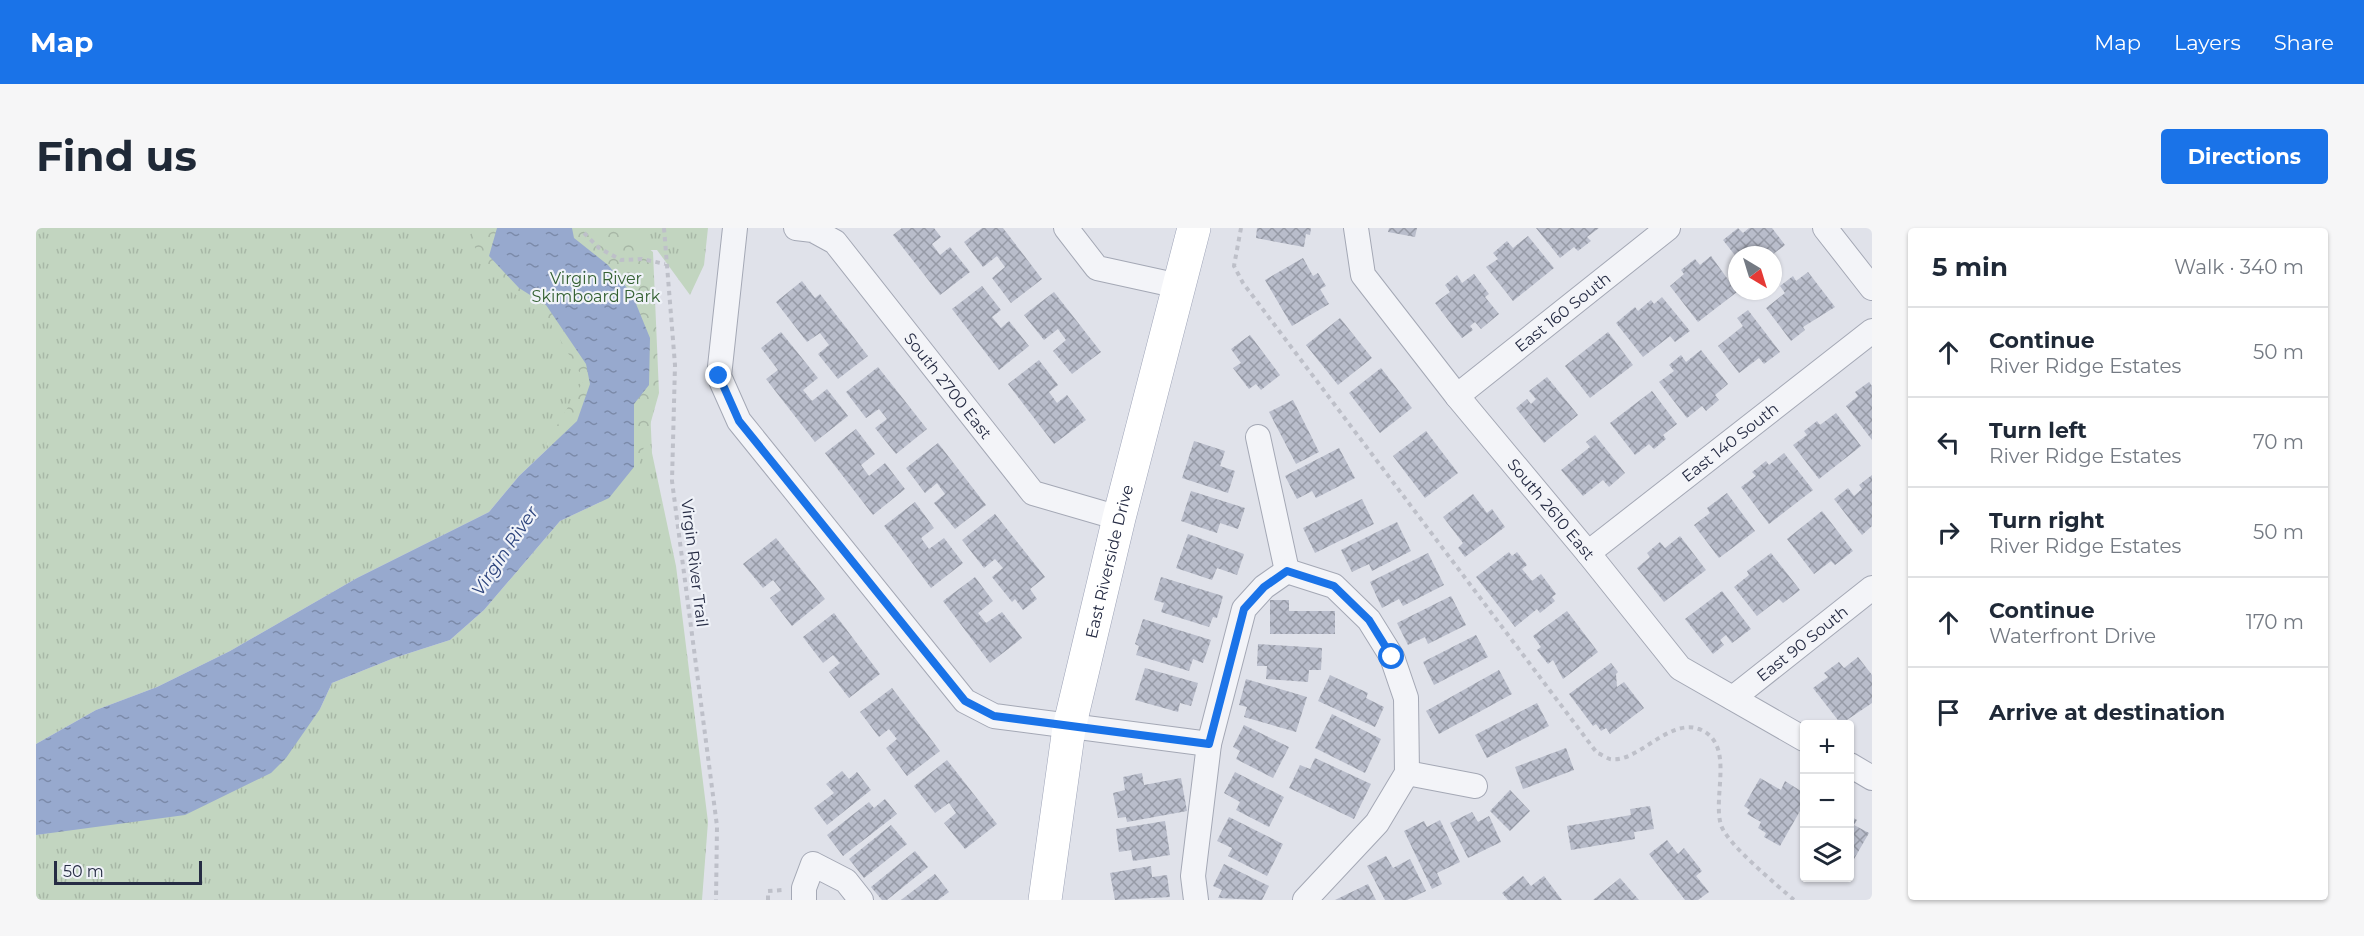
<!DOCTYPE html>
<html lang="en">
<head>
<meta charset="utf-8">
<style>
	body { margin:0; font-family:Montserrat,sans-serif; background:#f6f6f7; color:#1f2937 }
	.controls { position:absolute; right:18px; bottom:18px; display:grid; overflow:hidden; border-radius:6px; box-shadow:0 2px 4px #0004 }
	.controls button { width:54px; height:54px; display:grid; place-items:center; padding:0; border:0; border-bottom:2px solid #e0e1e3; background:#fff; color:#1f2937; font:30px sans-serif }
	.compass { position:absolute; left:1692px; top:18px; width:54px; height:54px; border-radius:50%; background:#fff; box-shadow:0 2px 4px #0004; rotate:142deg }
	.scale { position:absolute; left:18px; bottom:15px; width:148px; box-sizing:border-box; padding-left:6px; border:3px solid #262c44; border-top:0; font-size:16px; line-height:21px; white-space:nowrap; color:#262c44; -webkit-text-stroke:4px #eff2f8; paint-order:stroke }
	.stop { position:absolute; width:18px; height:18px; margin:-14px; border:4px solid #1a73e8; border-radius:50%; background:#fff }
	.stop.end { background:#1a73e8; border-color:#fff; box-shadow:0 2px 6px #0008 }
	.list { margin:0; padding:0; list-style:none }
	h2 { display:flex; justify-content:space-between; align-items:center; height:78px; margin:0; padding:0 24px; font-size:26px }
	h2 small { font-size:20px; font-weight:400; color:#747a83 }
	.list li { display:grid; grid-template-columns:39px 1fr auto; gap:18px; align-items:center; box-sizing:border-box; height:90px; padding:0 24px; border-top:2px solid #e0e1e3 }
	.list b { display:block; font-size:22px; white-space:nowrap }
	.list p { margin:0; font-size:20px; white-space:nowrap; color:#747a83 }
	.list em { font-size:20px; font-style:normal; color:#747a83 }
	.icon { flex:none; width:33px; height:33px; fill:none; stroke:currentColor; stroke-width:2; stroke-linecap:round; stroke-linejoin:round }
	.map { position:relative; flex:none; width:1836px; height:672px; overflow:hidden; border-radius:6px }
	header { display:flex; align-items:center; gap:36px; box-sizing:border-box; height:84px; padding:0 30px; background:#1a73e8; color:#fff }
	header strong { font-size:28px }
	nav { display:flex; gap:33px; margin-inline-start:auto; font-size:21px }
	.intro { display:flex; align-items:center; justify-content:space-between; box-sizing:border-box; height:144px; padding:0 36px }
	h1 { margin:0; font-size:42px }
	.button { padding:15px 27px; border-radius:6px; background:#1a73e8; color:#fff; font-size:21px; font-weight:700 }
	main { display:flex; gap:36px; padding:0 36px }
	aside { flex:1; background:#fff; border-radius:6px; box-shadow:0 2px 4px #0004 }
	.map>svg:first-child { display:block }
	.grass { fill:url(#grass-tufts) }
	.forest { fill:url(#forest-crowns) }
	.water { fill:url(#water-ripples) }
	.building { fill:url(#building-cross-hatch) }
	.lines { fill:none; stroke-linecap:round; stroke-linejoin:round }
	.street-casing { stroke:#a4a8b5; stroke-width:26 }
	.primary-casing { stroke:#9ea4b8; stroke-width:34 }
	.path { stroke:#bec0c9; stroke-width:4; stroke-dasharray:4.5 4.5; stroke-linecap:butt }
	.street { stroke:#f3f4f8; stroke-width:24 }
	.primary { stroke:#fff; stroke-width:33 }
	.route { stroke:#1a73e8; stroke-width:8 }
	.labels { text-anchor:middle; stroke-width:4.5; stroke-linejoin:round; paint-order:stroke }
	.park-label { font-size:16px; fill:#346132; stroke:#eff2f8 }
	.street-label { font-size:16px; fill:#262c44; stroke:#eff2f8 }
	.water-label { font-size:18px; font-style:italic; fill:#2c437c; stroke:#eff2f8 }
</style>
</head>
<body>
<header>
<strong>Map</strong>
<nav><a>Map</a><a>Layers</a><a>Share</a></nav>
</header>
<div class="intro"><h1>Find us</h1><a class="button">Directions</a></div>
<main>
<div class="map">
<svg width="1836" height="672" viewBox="0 0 1836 672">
	<defs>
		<pattern id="grass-tufts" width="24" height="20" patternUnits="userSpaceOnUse" patternTransform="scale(1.5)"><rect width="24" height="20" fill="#c2d5c0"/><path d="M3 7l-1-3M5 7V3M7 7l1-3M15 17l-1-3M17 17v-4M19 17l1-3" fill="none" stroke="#a7b7a6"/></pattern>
		<pattern id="forest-crowns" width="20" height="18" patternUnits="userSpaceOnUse" patternTransform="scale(1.5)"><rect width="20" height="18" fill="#c2d5c0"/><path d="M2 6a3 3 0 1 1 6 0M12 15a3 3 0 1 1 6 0" fill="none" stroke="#a7b7a6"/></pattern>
		<pattern id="water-ripples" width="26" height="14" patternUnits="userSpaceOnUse" patternTransform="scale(1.5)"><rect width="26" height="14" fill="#97a9ce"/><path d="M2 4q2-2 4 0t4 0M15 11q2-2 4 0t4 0" fill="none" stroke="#7b8aa9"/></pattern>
		<pattern id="building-cross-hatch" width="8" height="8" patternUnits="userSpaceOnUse" patternTransform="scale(1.5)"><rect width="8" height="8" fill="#b9bdcb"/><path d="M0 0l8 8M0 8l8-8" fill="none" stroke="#969aa6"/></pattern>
	</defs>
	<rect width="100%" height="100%" fill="#e0e2ea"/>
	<!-- grass -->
	<g class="grass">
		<path d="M0,0H461L510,77L554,156L541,193L483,248L453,284L321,350L194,423L121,459L60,482L0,516Z"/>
		<path d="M570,0H672L668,37L654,67L621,22H586Z"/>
		<path d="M613,157L616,225L640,338L672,594L666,672H0V607L52,598L284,481L296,455L358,430L414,412L448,382L524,293L573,270Z"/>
	</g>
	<!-- forest -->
	<path class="forest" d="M435,0H588L617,24L623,165L600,247L567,277L510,216L548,152L506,81L477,65L440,25Z"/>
	<!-- water -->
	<path class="water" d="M461,0H536L538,10L572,37L596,66L614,110L613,157L598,176V239L573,270L524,293L448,382L414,412L358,430L296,455L284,481L250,530L235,545L149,587L0,607V516L60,482L121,459L194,423L321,350L453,284L483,248L541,193L554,156L550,136L510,77L483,60L453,28Z"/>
	<!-- building -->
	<g class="building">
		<path d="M866,0H898L905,9L896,16L904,27L914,19L934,44L904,67L857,7Z"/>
		<path d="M946,0H967L1006,51L975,75L956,50L969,39L961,28L947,39L928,14Z"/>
		<path d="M1221,0H1275L1274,7L1270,6L1268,19L1220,10Z"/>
		<path d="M1353,0H1381L1379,9L1352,4Z"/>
		<path d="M1500,0H1563L1551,9L1555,13L1542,23L1538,19L1524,30Z"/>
		<path d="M1702,0L1707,5L1713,0H1736L1749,17L1736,27H1701V30L1687,12Z"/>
		<path d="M1492,8L1518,40L1477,73L1450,39L1462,31L1457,25L1471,13L1477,20Z"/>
		<path d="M1675,28L1701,64L1662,94L1634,58L1648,46L1645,42L1659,31L1664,37Z"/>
		<path d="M1267,30L1277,48L1282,45L1290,58L1284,61L1293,76L1256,98L1229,52Z"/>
		<path d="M1772,44L1799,79L1767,99L1769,102L1755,113L1730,80L1749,65L1744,58L1757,48L1760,53Z"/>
		<path d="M1438,46L1453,66L1449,69L1463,86L1445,101L1439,94L1434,98L1437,102L1426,110L1399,75L1414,64L1409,57L1421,47L1426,55Z"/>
		<path d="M766,53L779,70L784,66L832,128L802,151L782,126L793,117L784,105L771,114L740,74Z"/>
		<path d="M946,58L965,82L956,89L965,100L973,93L993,118L963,142L916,81Z"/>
		<path d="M1018,64L1065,124L1036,146L1017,123L1030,112L1022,101L1008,112L988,87Z"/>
		<path d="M1626,69L1654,103L1639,114L1634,108L1607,129L1580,95L1599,79L1602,83L1615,72L1618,76Z"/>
		<path d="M1712,82L1744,124L1728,136L1723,130L1703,145L1682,118L1707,98L1701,90Z"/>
		<path d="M1304,90L1336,130L1302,157L1270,117Z"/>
		<path d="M745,104L782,150L767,162L776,173L791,161L812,188L779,214L730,151L742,142L725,120Z"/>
		<path d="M1572,104L1597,137L1554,170L1529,138Z"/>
		<path d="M1214,107L1244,147L1225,162L1220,156L1213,161L1197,140L1205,135L1195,121Z"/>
		<path d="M1665,122L1692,156L1679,167L1683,172L1670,183L1666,178L1651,190L1623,154L1638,143L1633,137L1645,127L1650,134Z"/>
		<path d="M1003,132L1022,157L1013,164L1021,175L1031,167L1050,192L1018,216L972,156Z"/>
		<path d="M842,139L891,201L860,226L839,200L851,191L843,181L830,190L810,164Z"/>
		<path d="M1345,140L1376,180L1344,205L1313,165Z"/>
		<path d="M1511,149L1542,187L1508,215L1480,180L1491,171L1495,176L1500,171L1493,163Z"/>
		<path d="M1833,154L1836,158V212L1810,178L1822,168L1819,164Z"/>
		<path d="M1616,163L1641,196L1627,207L1630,211L1618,221L1613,216L1599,227L1574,195Z"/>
		<path d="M1257,172L1283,224L1260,236L1233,184Z"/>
		<path d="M1800,185L1825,218L1783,251L1757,217L1771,207L1768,203L1781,193L1784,197Z"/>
		<path d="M820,201L839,226L825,237L833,248L849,235L869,261L837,287L789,225Z"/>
		<path d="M1390,203L1422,245L1389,270L1357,228Z"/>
		<path d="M1559,207L1589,245L1573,259L1567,252L1547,268L1525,242L1554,219L1550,214Z"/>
		<path d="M1158,213L1189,223L1184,238L1199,243L1192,265L1146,250Z"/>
		<path d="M902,215L950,277L919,301L898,275L909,266L901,255L889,265L870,240Z"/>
		<path d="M1303,220L1319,250L1280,270L1276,263L1261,271L1249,248Z"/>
		<path d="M1748,225L1777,262L1733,296L1705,259L1720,248L1716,244L1730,233L1733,237Z"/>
		<path d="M1836,247V298L1826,307L1798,271L1812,260L1818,268L1826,261L1823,257Z"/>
		<path d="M1155,263L1209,280L1202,301L1184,295L1181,305L1145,293Z"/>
		<path d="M1691,265L1719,303L1683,330L1658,297L1674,285L1671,280Z"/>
		<path d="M1437,266L1451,285L1456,281L1469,299L1429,329L1422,320L1427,315L1407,289Z"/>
		<path d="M1326,271L1338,296L1279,325L1267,300Z"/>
		<path d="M879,274L898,300L885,310L893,321L908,310L927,335L895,360L848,298Z"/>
		<path d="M1786,283L1817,323L1799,337L1795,333L1778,346L1751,311Z"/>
		<path d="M959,286L1009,349L994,361L1001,371L987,382L979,371L976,374L956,349L967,340L959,331L948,340L926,312Z"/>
		<path d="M1361,294L1375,323L1336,343L1333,336L1316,344L1305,322Z"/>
		<path d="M1152,306L1208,326L1201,347L1181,340L1176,352L1140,340Z"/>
		<path d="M1644,308L1670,342L1628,374L1601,340L1614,329L1611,325L1624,314L1629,320Z"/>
		<path d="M740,310L789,371L756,398L734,370L745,362L737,352L727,360L707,336Z"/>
		<path d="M1473,324L1476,328L1481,324L1491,337L1486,341L1496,353L1505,346L1520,366L1516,369L1519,373L1504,385L1501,381L1479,399L1440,349Z"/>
		<path d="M1392,325L1408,357L1367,378L1363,371L1346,380L1334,354Z"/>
		<path d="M1735,325L1764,362L1747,375L1743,371L1721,388L1698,359L1713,347L1711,343Z"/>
		<path d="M939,349L957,373L942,385L950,395L966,384L986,410L954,435L907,373Z"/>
		<path d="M1125,349L1187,368L1181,390L1177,389L1173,399L1125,384L1128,375L1118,372Z"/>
		<path d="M1686,363L1715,401L1696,415L1690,407L1684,412L1688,417L1677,426L1649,391Z"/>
		<path d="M1415,368L1430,397L1392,416L1389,409L1372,417L1361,395Z"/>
		<path d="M1234,372H1253V383H1299V406H1234Z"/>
		<path d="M1531,383L1562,424L1527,451L1517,432L1512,436L1501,422L1505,419L1497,408Z"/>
		<path d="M798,385L844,446L813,470L793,444L804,435L797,427L787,435L767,409Z"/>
		<path d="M1107,391L1175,412L1167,435L1157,431L1153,443L1100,427L1103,418L1099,416Z"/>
		<path d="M1440,407L1452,429L1398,457L1387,434Z"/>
		<path d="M1222,416L1286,420L1285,442H1273L1272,454L1230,451L1231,438H1221Z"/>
		<path d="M1822,429L1836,447V475L1805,496L1777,460L1792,449L1788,445L1803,434L1808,440Z"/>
		<path d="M1575,435L1582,444L1580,446L1581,459L1588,454L1608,480L1574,506L1570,500L1565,503L1560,496L1557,498L1533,466Z"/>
		<path d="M1109,440L1162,455L1155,478L1144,475L1142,484L1099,472Z"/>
		<path d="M1463,442L1476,466L1403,506L1390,483Z"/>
		<path d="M1294,447L1332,465L1330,470L1348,479L1339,499L1282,473Z"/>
		<path d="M1210,451L1271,469L1260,504L1208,489L1211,479L1203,477Z"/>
		<path d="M856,460L904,523L871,548L850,520L861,511L853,501L843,509L824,484Z"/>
		<path d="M1501,475L1513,498L1451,530L1439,507Z"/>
		<path d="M1296,486L1345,511L1329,545L1279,520Z"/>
		<path d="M1208,497L1253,519L1237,550L1200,531L1204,523L1197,519Z"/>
		<path d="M1530,520L1538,542L1487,561L1479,539Z"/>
		<path d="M1279,530L1335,556L1318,591L1253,560L1264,537L1274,541Z"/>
		<path d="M911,532L961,596L929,621L908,595L920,585L913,575L899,585L878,558Z"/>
		<path d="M806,543L813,551L821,544L835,562L791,597L778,580L798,565L790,556Z"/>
		<path d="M1199,544L1248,569L1233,599L1200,582L1204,574L1188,565Z"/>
		<path d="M1106,545L1108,557L1145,550L1151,583L1091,594L1090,589L1082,590L1077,565L1089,562L1087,549Z"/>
		<path d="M1724,550L1745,562L1749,553L1768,565V576L1744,618L1728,609L1730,605L1722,600L1725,594L1711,586L1714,582L1708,578Z"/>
		<path d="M1474,562L1494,583L1474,603L1454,583Z"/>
		<path d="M849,571L861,586L807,628L791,607L833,574L838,580Z"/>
		<path d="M1614,578L1618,601L1598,604L1599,611L1535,622L1531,598L1595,587L1594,581Z"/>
		<path d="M1436,584L1442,594L1453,588L1465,614L1432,630L1414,595Z"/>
		<path d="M1814,588L1821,592L1818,597L1833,605L1814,638Z"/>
		<path d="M1193,589L1247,616L1231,648L1192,628L1196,620L1181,613Z"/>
		<path d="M1404,592L1424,634L1401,645L1406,656L1396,661L1368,603L1388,593L1391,599Z"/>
		<path d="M1129,593L1134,627L1097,633L1095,622L1083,624L1080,601Z"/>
		<path d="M855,597L871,616L828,650L813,631Z"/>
		<path d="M1631,612L1642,626L1648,620L1666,643L1660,648L1673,664L1662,672H1649L1613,626Z"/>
		<path d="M879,623L892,639L851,672H846L835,659Z"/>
		<path d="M1350,628L1357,640L1374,631L1390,663L1371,672H1349L1331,638Z"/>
		<path d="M1188,636L1233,658L1226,672L1182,670L1186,662L1177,658Z"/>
		<path d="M1115,638L1116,649L1131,647L1134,669L1079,672L1074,645Z"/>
		<path d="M899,646L913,664L902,672H865Z"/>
		<path d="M1487,648L1495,658L1508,648L1526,672H1472L1466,665Z"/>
		<path d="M1584,650L1603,672H1557Z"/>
		<path d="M1332,656L1340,672H1299Z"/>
	</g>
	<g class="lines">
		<defs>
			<g id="street">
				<path d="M699,0L683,148L703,193L929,473L958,488L1173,516"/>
				<path id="s1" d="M760,0L777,2L799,14L997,265L1083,290"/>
				<path d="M1030,0L1061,40L1143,58"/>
				<path id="s2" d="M1320,0L1327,47L1421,168L1552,325L1644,440L1768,511"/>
				<path d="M1789,0L1836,60"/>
				<path id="s3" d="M1421,168L1632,0"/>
				<path d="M1222,209L1251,343"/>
				<path id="s4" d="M1552,325L1836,103"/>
				<path d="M1251,343L1298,358L1333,392L1356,429L1370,470L1371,545L1341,595L1269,672"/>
				<path id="s5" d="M1697,470L1836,360"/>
				<path d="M1814,537L1836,550"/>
				<path d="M1371,545L1439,558"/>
				<path d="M768,672V660L777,636L810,653L825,672"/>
				<path d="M1160,672L1157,648L1173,516L1208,381L1228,359L1251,343"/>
			</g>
			<g id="primary">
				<path id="s6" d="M1009,672L1033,500L1083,290L1158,0"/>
			</g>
		</defs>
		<!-- street casing -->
		<use href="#street" class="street-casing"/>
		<!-- primary casing -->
		<use href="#primary" class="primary-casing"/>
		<!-- path -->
		<g class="path">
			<path d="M628,0L639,137L636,253L681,598L680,672"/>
			<path d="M1205,0L1198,38L1207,55L1561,525C1565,526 1570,530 1574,531C1601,536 1632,490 1663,501C1700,515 1676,568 1685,597C1691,616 1741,657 1758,672"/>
			<path d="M548,5L563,20L585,32L606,31L629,36"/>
			<path d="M732,672V663L747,662"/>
		</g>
		<!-- street -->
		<use href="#street" class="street"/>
		<!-- primary -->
		<use href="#primary" class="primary"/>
	</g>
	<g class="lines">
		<!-- route -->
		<path class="route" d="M683,148L703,193L929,473L958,488L1173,516L1208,381L1228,359L1251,343L1298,358L1333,392L1356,429"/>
	</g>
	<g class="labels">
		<!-- park labels -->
		<g class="park-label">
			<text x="560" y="56">Virgin River<tspan x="560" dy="18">Skimboard Park</tspan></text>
		</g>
		<!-- street labels -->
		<g class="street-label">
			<text dy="6" stroke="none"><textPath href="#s3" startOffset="135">East 160 South</textPath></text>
			<text dy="6" stroke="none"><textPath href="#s1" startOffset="225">South 2700 East</textPath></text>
			<text dy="6" stroke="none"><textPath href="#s4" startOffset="180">East 140 South</textPath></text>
			<text dy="6" stroke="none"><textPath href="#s2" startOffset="348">South 2610 East</textPath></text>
			<text dy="6" stroke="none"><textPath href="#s6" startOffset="345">East Riverside Drive</textPath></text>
			<text transform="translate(659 335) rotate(83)" y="6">Virgin River Trail</text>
			<text dy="6" stroke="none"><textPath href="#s5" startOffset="88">East 90 South</textPath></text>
		</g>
		<!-- water labels -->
		<g class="water-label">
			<text transform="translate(469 323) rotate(-56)" y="6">Virgin River</text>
		</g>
	</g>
</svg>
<div class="controls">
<button>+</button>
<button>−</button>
<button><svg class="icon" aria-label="layers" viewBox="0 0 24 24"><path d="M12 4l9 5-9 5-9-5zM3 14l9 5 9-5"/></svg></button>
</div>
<svg class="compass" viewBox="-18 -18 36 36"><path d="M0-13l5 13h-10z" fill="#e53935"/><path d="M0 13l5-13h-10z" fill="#747a83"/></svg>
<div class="scale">50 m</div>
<div class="stop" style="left:1356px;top:429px"></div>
<div class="stop end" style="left:683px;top:148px"></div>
</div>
<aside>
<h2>5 min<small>Walk · 340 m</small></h2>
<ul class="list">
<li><svg class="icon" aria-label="ahead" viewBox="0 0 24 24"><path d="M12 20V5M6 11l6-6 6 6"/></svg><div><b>Continue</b><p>River Ridge Estates</p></div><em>50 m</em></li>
<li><svg class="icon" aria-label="left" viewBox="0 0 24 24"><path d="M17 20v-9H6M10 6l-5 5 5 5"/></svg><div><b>Turn left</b><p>River Ridge Estates</p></div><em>70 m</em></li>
<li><svg class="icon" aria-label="right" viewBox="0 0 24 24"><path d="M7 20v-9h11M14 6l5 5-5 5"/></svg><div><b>Turn right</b><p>River Ridge Estates</p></div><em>50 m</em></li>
<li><svg class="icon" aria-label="ahead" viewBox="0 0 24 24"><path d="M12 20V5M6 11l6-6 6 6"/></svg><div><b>Continue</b><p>Waterfront Drive</p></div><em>170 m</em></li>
<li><svg class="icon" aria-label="arrive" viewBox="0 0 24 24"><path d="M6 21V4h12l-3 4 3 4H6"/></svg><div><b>Arrive at destination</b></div></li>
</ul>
</aside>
</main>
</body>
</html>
